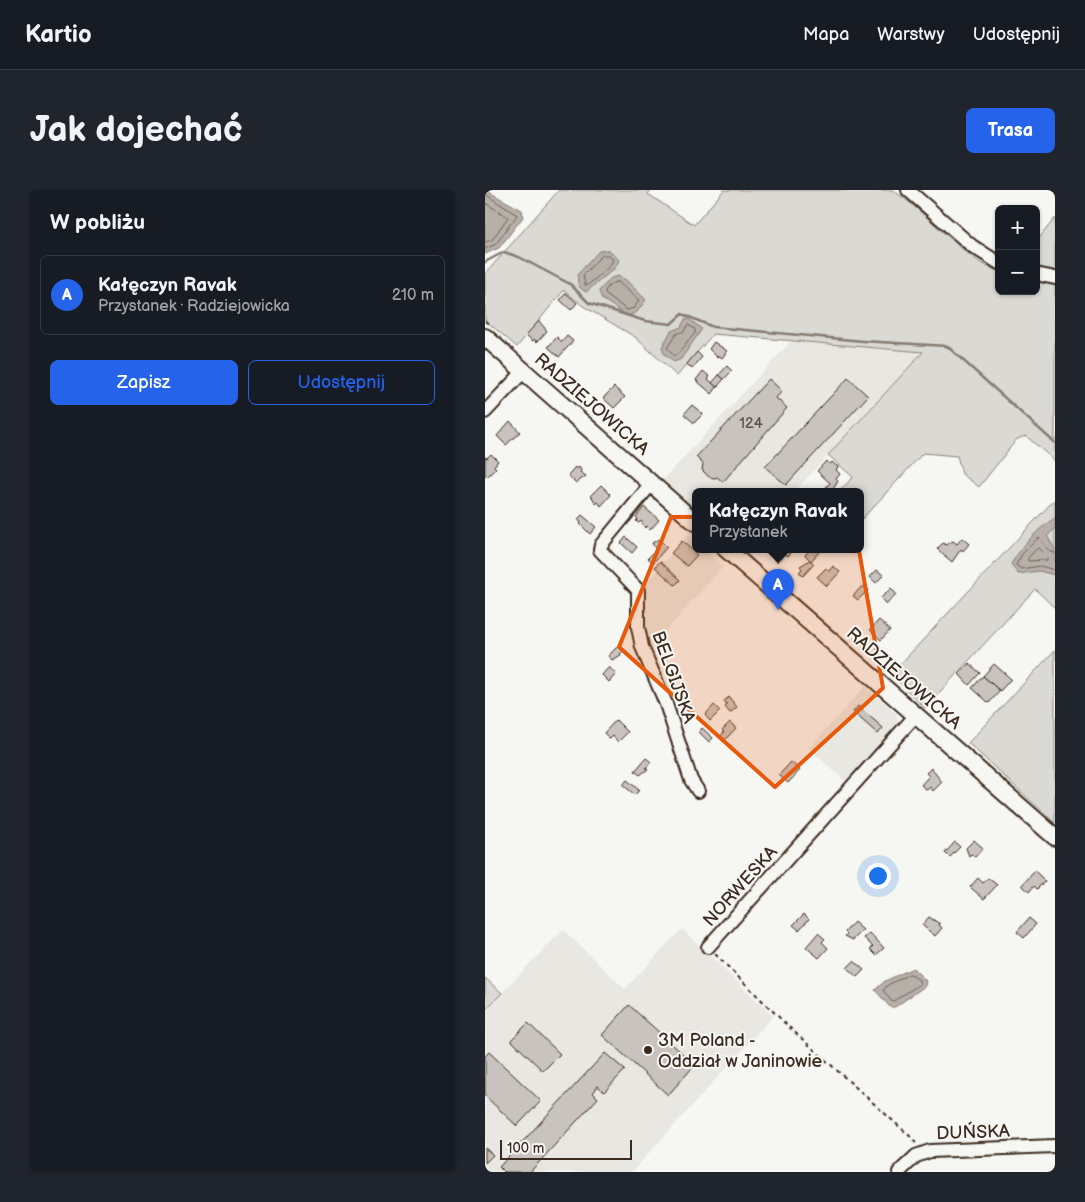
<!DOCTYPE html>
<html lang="pl">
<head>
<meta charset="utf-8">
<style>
	body { margin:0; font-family:"Balsamiq Sans",sans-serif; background:#20242c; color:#f1f3f6 }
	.controls { position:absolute; right:15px; top:15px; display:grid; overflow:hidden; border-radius:8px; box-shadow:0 1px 4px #0004 }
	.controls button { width:45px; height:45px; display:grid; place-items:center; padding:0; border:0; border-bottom:1px solid #363941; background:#171b24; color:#f1f3f6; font:25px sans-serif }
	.scale { position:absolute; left:15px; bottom:12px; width:132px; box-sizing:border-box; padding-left:5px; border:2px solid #3b2a1e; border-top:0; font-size:14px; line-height:18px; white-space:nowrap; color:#3b2a1e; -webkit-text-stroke:4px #f6f6f2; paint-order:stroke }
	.you { position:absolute; left:392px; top:685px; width:18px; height:18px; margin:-12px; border:4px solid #fff; border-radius:50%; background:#1a73e8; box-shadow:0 0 0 8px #1a73e833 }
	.badge { display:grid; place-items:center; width:32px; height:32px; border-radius:50%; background:#2563eb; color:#fff; font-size:16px; font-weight:700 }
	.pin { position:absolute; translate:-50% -41px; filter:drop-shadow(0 1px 2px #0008) }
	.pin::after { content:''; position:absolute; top:26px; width:18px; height:15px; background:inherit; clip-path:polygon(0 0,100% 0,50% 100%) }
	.popup { position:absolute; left:207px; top:298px; width:172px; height:65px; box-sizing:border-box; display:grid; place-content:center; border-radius:8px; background:#171b24; filter:drop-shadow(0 1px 4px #0005); font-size:16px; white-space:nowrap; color:#9ea1a6 }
	.popup b { font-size:19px; color:#f1f3f6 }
	.popup::after { content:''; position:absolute; left:50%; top:100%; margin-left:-10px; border:10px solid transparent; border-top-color:#171b24 }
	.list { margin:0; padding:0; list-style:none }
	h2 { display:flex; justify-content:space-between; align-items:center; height:65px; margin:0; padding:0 20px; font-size:21px }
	h2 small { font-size:16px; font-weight:400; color:#9ea1a6 }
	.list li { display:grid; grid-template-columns:32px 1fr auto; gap:15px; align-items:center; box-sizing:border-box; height:80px; margin:0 10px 10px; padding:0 10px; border:1px solid #363941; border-radius:8px }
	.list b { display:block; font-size:19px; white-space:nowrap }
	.list p { margin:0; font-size:16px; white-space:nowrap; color:#9ea1a6 }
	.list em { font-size:16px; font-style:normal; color:#9ea1a6 }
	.actions { display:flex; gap:10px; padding:15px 20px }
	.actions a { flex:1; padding:11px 0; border:1px solid #2563eb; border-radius:8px; text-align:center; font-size:18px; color:#2563eb }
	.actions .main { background:#2563eb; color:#fff }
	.map { position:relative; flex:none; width:570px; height:982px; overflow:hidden; border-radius:8px }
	header { display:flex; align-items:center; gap:30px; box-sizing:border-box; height:70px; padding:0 25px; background:#171b24; border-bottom:1px solid #363941 }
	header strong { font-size:24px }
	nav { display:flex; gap:28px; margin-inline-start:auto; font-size:18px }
	.intro { display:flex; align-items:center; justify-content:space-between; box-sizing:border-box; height:120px; padding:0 30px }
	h1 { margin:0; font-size:35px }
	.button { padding:12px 22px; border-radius:8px; background:#2563eb; color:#fff; font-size:18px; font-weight:700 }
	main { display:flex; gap:30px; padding:0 30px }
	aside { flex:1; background:#171b24; border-radius:8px; box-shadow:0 1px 4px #0004 }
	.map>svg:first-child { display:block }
	.built { fill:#e8e7e2 }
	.green { fill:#dad9d3; stroke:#8a8278 }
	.water { fill:#b6b0a9; stroke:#857a71 }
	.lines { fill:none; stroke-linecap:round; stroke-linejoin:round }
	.shore { stroke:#6c6056; stroke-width:1 }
	.stream { stroke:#857a71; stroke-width:2.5 }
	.building { fill:#c8c3be; stroke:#3b2a1e }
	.minor-casing { stroke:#3b2a1e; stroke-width:16 }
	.major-casing { stroke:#3b2a1e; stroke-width:20 }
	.path { stroke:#3b2a1e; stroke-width:2; stroke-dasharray:4 4; stroke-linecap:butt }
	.minor { stroke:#f6f6f2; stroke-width:12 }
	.major { stroke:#f6f6f2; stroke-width:16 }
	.marked { fill:#e8590c; fill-opacity:0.2; stroke:#e8590c; stroke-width:4; stroke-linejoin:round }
	.poi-dot { fill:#3b2a1e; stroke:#f6f6f2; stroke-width:2 }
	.labels { text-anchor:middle; stroke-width:4; stroke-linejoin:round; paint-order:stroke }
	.number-label { font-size:15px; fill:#5e5046 }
	.street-label { font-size:18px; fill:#3b2a1e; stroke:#f6f6f2 }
	.poi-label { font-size:18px; fill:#3b2a1e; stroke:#f6f6f2; text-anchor:start }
</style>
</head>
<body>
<header>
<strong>Kartio</strong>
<nav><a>Mapa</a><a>Warstwy</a><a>Udostępnij</a></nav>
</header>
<div class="intro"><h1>Jak dojechać</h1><a class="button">Trasa</a></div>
<main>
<aside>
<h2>W pobliżu<small></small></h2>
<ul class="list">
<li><span class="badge">A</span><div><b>Kałęczyn Ravak</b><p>Przystanek · Radziejowicka</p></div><em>210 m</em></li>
</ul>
<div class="actions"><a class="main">Zapisz</a><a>Udostępnij</a></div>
</aside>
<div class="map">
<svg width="570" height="982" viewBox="0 0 570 982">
	<rect width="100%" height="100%" fill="#f6f6f2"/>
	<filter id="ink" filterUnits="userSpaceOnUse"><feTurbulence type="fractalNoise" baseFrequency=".02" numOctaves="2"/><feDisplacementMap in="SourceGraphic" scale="10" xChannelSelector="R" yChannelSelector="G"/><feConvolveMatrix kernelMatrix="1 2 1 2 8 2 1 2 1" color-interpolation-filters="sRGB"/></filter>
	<g filter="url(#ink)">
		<!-- built -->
		<g class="built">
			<path d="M307,150L438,161L310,301H210V321L177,291Z"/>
			<path d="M203,345L210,352V359H218L238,377L163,461L156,437V398Z"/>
			<path d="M380,496L412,524L413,534L361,592L324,558Z"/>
			<path d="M197,739L288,826L147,982H0V820L78,740L140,799Z"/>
		</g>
		<!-- green -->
		<g class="green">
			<path d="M74,0H166L163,4L209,35L239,0H407C438,18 485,75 514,81V101H551V90L570,93V271L541,246L532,249L494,297L477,284L472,266L438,263L376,330V301H355L368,287L343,265L438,162L228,144L192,186L150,147L98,116L79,100L32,157L0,130V84Z"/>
			<path d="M570,28V81L551,78V52Z"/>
			<path d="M570,309V418L550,399L440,518L406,484Z"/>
			<path d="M570,460V633L483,553Z"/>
			<path d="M0,788L17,803L0,820Z"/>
		</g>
		<!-- water -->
		<g class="water">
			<path d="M0,0L37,20L38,27L14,58L0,64Z"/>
			<path d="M124,60L134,70L130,78L101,102C93,98 92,93 93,84L114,61Z"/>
			<path d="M133,86L141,90L161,110L152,122L143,126L117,109L114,101L126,88Z"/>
			<path d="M200,129H204L217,139L196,169L189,172L179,164L177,157L186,141L196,137Z"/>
			<path d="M570,328V339L562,346L570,359V385L554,381L533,384L526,374C537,356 552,339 570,328Z"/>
			<path d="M428,778L441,791L440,796L410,817H405L390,800L400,791Z"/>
		</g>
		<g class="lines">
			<!-- shore -->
			<g class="shore">
				<path d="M0,4L32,25L11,54L0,59"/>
				<path d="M0,13L23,27L7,50L0,52"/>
				<path d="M122,65L128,69L125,76L103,95H100L98,85L116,66Z"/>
				<path d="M133,92L154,110L149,118L142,120L121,105L120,101C123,96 127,92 133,92Z"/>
				<path d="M203,135L210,139V143L193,164L189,166L182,158L191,144L199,141Z"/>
				<path d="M553,358L562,367V370L543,371V368Z"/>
				<path d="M570,363L564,361L554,347L537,364L531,375L536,379L555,376L570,380"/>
				<path d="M425,784L434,790L435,794L407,812L398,800L403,795Z"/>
			</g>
			<!-- stream -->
			<path class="stream" d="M0,72L19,62L34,67L85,94L104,113L160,131L186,134L197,124L228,137L378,151L462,156L570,253"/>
		</g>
		<!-- building -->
		<g class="building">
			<path d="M81,103L92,113L86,120L75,110Z"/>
			<path d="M54,131L62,141L52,152L49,149L48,151L41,145Z"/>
			<path d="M82,146L88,151L74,167L63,157L72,147L77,152Z"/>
			<path d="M229,152L242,161L237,168L233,165L232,167L224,159Z"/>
			<path d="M212,162L217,167L207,179L202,174Z"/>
			<path d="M242,176L247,181L239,189L234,185Z"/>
			<path d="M218,181L225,187L223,189L232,197L227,204L211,190Z"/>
			<path d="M234,185L239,189L232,197L227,193Z"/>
			<path d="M363,188L383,206L301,295L280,277Z"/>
			<path d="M284,189L297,201L291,208L302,218L238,292L232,287L230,288L224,287L217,280L218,274L211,267Z"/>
			<path d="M129,197L140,207L129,218L118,208Z"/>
			<path d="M207,215L218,224L209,233L199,224Z"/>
			<path d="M25,231L35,242L21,255L12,246Z"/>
			<path d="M6,264L13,271L9,276L11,278L2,287L0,285V267L2,268Z"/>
			<path d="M341,271L345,274L347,272L353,277L351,280L355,284L351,289L353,291L347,301L341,297L345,293L332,281Z"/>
			<path d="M90,277L92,279L94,277L96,280L95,282L101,286L91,293L83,285Z"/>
			<path d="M116,295L126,305L116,316L113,312L111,314L106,305Z"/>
			<path d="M159,317L174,330L165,340L161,336L160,338L156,331L154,333L151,331L153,329L151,327Z"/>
			<path d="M97,325L111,337L105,344L95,334L96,333L93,329Z"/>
			<path d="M141,347L152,357L147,363L136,353Z"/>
			<path d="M477,348L484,354L478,361L476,359L467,372L452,359L458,353L461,355L468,351L472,354Z"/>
			<path d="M174,349L182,357L168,373L163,368L171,360L167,353Z"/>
			<path d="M197,351L212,365L202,376L186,363Z"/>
			<path d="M294,359H308L309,360L303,366L300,364L292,372L287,367Z"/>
			<path d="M326,359L336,360L326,371L320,365Z"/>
			<path d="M325,370L329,374L318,386L314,382L317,379L315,376Z"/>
			<path d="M175,371L195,390L190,395L170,377Z"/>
			<path d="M348,376L355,382L342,396L332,387L341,378L344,381Z"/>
			<path d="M392,380L398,385L391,393L385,387Z"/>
			<path d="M377,396L383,400L373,410L368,406Z"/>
			<path d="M406,398L411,404L401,415L396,408Z"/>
			<path d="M394,430L405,440L396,450L385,440Z"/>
			<path d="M134,455L139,460L135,464L136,465L127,470L123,466Z"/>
			<path d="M484,473L495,483L484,495L474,484Z"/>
			<path d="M509,474L526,489L515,501L498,486Z"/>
			<path d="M124,477L131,484L124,492L117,485Z"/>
			<path d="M498,486L515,501L504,513L487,498Z"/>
			<path d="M244,507L252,517L245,523L240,517L242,514L239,511Z"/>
			<path d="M229,515L235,521L225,531L220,525Z"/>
			<path d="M373,516L398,538L393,544L368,522Z"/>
			<path d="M131,530L143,542L133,552L128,546L125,549L119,543Z"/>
			<path d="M245,532L251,538L239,551L235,547L239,542L237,540Z"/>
			<path d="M217,538L228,548L224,552L214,542Z"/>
			<path d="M161,568L166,572L161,578L163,579L155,585L150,581Z"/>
			<path d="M306,572L315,580L303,593L294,585Z"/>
			<path d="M446,578L457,592L448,601L445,597L442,600L436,595L444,586L441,583Z"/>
			<path d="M142,590L154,600L150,605L138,595Z"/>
			<path d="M489,650L498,658L490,667L486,664L484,666L481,658Z"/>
			<path d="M470,652L475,657L465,667L460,663Z"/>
			<path d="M550,681L560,691L552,699L549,696L544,702L537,695Z"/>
			<path d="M493,688L498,693L503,688L512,695L499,709L485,697Z"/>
			<path d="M319,724L324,729L314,740L308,735Z"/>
			<path d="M444,727L455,734L454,735L457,738L450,746L437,735Z"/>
			<path d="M544,728L551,734L539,748L532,742Z"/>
			<path d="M369,732L378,740L368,750L360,746L362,744L360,742Z"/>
			<path d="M333,743L340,749L337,752L343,758L334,768L321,757Z"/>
			<path d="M385,743L399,758L391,765L385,759L388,757L379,748Z"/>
			<path d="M369,771L379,780L372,787L362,778Z"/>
			<path d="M144,815L210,875L183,905L117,845Z"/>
			<path d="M43,833L75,864L58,881L26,850Z"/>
			<path d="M4,862L56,911L32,936L0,906V866Z"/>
			<path d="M120,863L140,880L119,902L113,896L108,903L113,908L45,982H19L14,977Z"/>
			<path d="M0,958L8,965L0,973Z"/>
		</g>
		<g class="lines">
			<defs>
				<g id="minor">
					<path d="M423,0L487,56L514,73"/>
					<path d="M551,84L570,88"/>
					<path d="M0,222L39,181"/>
					<path d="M167,293L116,355L115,360L153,400V437L157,457L181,514L206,590L213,601"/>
					<path d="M223,757L431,525"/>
					<path d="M414,982L431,966L445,961L570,956"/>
				</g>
				<g id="major">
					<path d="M0,147L210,332"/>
					<path d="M241,359L570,647"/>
				</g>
			</defs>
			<!-- minor casing -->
			<use href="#minor" class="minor-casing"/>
			<!-- major casing -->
			<use href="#major" class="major-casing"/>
			<!-- path -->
			<g class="path">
				<path d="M0,131L5,135"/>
				<path d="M230,764L305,838L427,948L432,955"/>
			</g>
			<!-- minor -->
			<use href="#minor" class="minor"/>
			<!-- major -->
			<use href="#major" class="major"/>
		</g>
	</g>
	<!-- marked area -->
	<path class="marked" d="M368,326L398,498L290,597L134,457L186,327Z"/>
	<!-- markers -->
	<circle class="poi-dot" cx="163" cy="860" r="5"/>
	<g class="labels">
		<!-- number labels -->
		<g class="number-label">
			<text x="266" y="238">124</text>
		</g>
		<!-- street labels -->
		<g class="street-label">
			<text transform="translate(107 214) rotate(41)" y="6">RADZIEJOWICKA</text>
			<text transform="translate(189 487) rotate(70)" y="6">BELGIJSKA</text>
			<text transform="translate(419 488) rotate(41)" y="6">RADZIEJOWICKA</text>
			<text transform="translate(255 696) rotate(-48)" y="6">NORWESKA</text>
			<text transform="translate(488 942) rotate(-2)" y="6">DUŃSKA</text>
		</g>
		<!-- poi labels -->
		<g class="poi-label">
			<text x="173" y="856">3M Poland -<tspan x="173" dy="21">Oddział w Janinowie</tspan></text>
		</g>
	</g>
</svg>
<div class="controls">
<button>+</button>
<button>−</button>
</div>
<div class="scale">100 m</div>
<div class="you"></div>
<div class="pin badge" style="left:293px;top:420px">A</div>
<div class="popup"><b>Kałęczyn Ravak</b>Przystanek</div>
</div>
</main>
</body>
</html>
